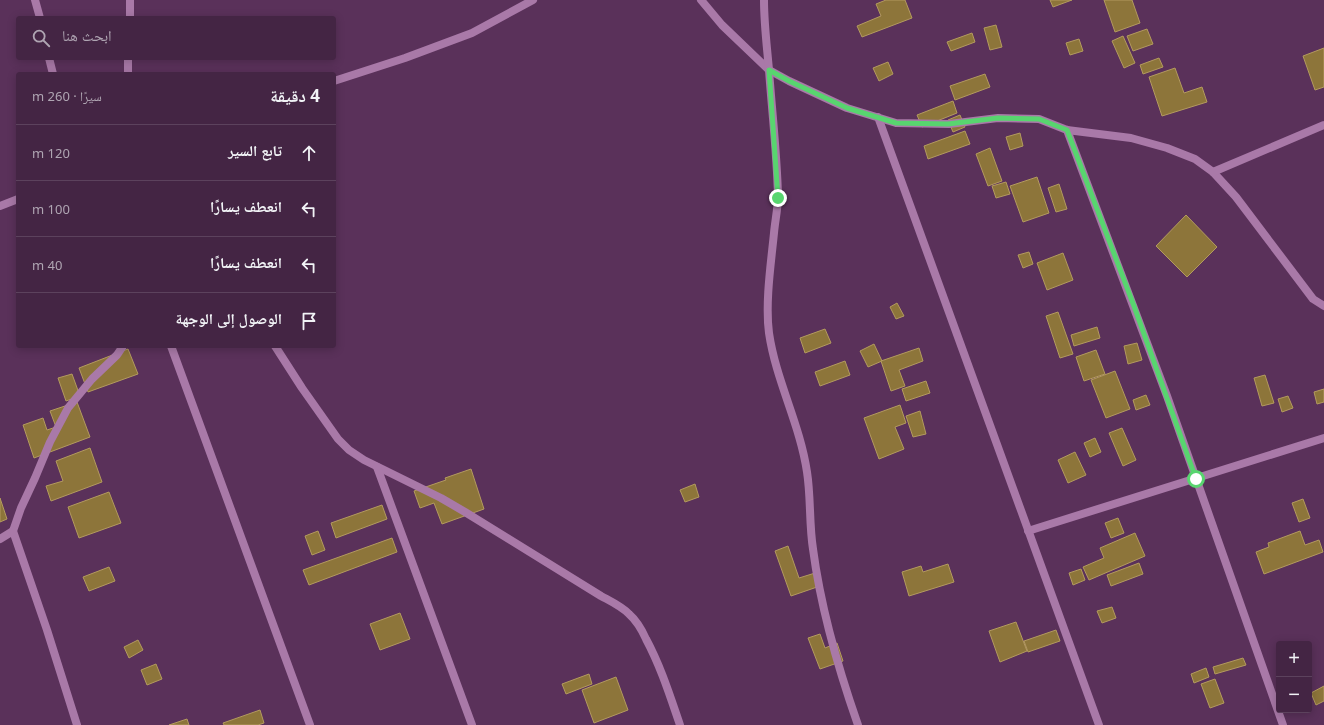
<!DOCTYPE html>
<html lang="ar">
<head>
<meta charset="utf-8">
<style>
	body { margin:0; font-family:"Noto Sans","Noto Naskh Arabic",sans-serif; background:#4e314f; color:#f1f3f6; direction:rtl }
	.controls { position:absolute; right:12px; bottom:12px; display:grid; overflow:hidden; border-radius:4px; box-shadow:0 2px 10px #0003 }
	.controls button { width:36px; height:36px; display:grid; place-items:center; padding:0; border:0; border-bottom:1px solid #5c425d; background:#442544; color:#f1f3f6; font:20px sans-serif }
	.stop { position:absolute; width:12px; height:12px; margin:-9px; border:3px solid #58d56f; border-radius:50%; background:#fff }
	.stop.end { background:#58d56f; border-color:#fff; box-shadow:0 1px 4px #0008 }
	.list { margin:0; padding:0; list-style:none }
	h2 { display:flex; justify-content:space-between; align-items:center; height:52px; margin:0; padding:0 16px; font-size:17px }
	h2 small { font-size:13px; font-weight:400; color:#afa5b2 }
	.list li { display:grid; grid-template-columns:26px 1fr auto; gap:12px; align-items:center; box-sizing:border-box; height:56px; padding:0 16px; border-top:1px solid #5c425d }
	.list b { display:block; font-size:15px; white-space:nowrap }
	.list em { font-size:13px; font-style:normal; color:#afa5b2 }
	.icon { flex:none; width:22px; height:22px; fill:none; stroke:currentColor; stroke-width:2; stroke-linecap:round; stroke-linejoin:round }
	.map { position:relative; flex:none; width:1324px; height:725px; overflow:hidden; direction:ltr }
	.search { position:absolute; background:#442544; box-shadow:0 2px 10px #0003; left:16px; top:16px; width:320px; height:44px; display:flex; align-items:center; gap:10px; box-sizing:border-box; padding:0 14px; border-radius:4px; color:#afa5b2; font-size:15px }
	.panel { position:absolute; background:#442544; box-shadow:0 2px 10px #0003; left:16px; top:72px; width:320px; height:276px; border-radius:4px; direction:rtl }
	.map>svg:first-child { display:block }
	.building { fill:#8d753a; stroke:#b39a5f }
	.lines { fill:none; stroke-linecap:round; stroke-linejoin:round }
	.street { stroke:#a979a8; stroke-width:8 }
	.route { stroke:#58d56f; stroke-width:5 }
</style>
</head>
<body>
<div class="map">
<svg width="1324" height="725" viewBox="0 0 1324 725">
	<rect width="100%" height="100%" fill="#5a315a"/>
	<!-- building -->
	<g class="building">
		<path d="M886,0H905L912,18L862,37L857,26L881,16L876,4Z"/>
		<path d="M1050,0H1072L1053,7Z"/>
		<path d="M1104,0H1132L1140,23L1115,32Z"/>
		<path d="M996,25L1002,47L990,50L984,28Z"/>
		<path d="M1147,29L1153,44L1133,51L1127,36Z"/>
		<path d="M972,33L975,42L951,51L947,42Z"/>
		<path d="M1123,36L1135,63L1124,68L1112,41Z"/>
		<path d="M1079,39L1083,51L1070,55L1066,43Z"/>
		<path d="M1324,48V87L1315,90L1303,56Z"/>
		<path d="M1159,58L1163,67L1143,74L1140,65Z"/>
		<path d="M888,62L893,74L879,81L873,68Z"/>
		<path d="M1175,68L1184,93L1202,87L1207,102L1162,116L1149,77Z"/>
		<path d="M985,74L990,87L955,100L950,86Z"/>
		<path d="M953,101L957,113L922,127L917,115Z"/>
		<path d="M960,115L965,127L953,132L948,120Z"/>
		<path d="M965,131L970,144L928,159L924,146Z"/>
		<path d="M1020,133L1023,146L1010,150L1006,137Z"/>
		<path d="M990,148L1002,181L988,186L976,154Z"/>
		<path d="M1037,177L1049,213L1023,222L1010,186Z"/>
		<path d="M1006,182L1010,194L996,198L992,186Z"/>
		<path d="M1059,184L1067,209L1056,212L1048,188Z"/>
		<path d="M1186,215L1217,247L1187,277L1156,246Z"/>
		<path d="M1029,252L1033,264L1023,268L1018,255Z"/>
		<path d="M1063,253L1073,280L1047,290L1037,263Z"/>
		<path d="M897,303L904,316L896,319L890,307Z"/>
		<path d="M1058,312L1073,354L1060,358L1046,316Z"/>
		<path d="M1097,327L1100,338L1074,346L1071,335Z"/>
		<path d="M825,329L831,343L805,353L800,338Z"/>
		<path d="M1137,343L1142,360L1128,364L1124,346Z"/>
		<path d="M874,344L882,361L868,367L860,351Z"/>
		<path d="M919,348L923,361L899,370L905,386L891,391L881,361Z"/>
		<path d="M128,349L138,374L88,392L79,368Z"/>
		<path d="M1096,350L1105,374L1084,381L1076,357Z"/>
		<path d="M845,361L850,375L820,386L815,372Z"/>
		<path d="M1115,371L1130,409L1106,418L1091,380Z"/>
		<path d="M72,374L80,396L66,401L58,378Z"/>
		<path d="M1265,375L1274,403L1262,406L1254,378Z"/>
		<path d="M926,381L930,393L906,401L902,389Z"/>
		<path d="M1324,389V402L1317,404L1314,392Z"/>
		<path d="M1146,395L1150,405L1136,410L1133,400Z"/>
		<path d="M1288,396L1293,408L1282,412L1278,399Z"/>
		<path d="M77,402L90,437L34,458L23,425L43,418L47,430L56,427L50,411Z"/>
		<path d="M900,405L906,423L895,427L904,449L879,459L864,418Z"/>
		<path d="M920,411L926,434L913,437L906,416Z"/>
		<path d="M1122,428L1136,460L1123,466L1109,433Z"/>
		<path d="M1095,438L1101,452L1090,457L1084,443Z"/>
		<path d="M90,448L102,482L51,501L46,486L63,481L56,461Z"/>
		<path d="M1075,452L1086,475L1068,483L1058,460Z"/>
		<path d="M471,469L484,509L442,524L434,503L420,508L414,491L446,480L445,478Z"/>
		<path d="M695,484L699,497L685,502L680,490Z"/>
		<path d="M109,492L121,523L79,538L68,507Z"/>
		<path d="M0,498L7,519L0,522Z"/>
		<path d="M1303,499L1310,518L1299,522L1292,503Z"/>
		<path d="M382,505L387,519L336,538L331,523Z"/>
		<path d="M1118,518L1124,533L1111,538L1105,523Z"/>
		<path d="M318,531L325,550L312,555L305,536Z"/>
		<path d="M1300,531L1305,545L1319,540L1323,552L1264,574L1256,552L1269,547L1268,543Z"/>
		<path d="M1135,533L1145,556L1089,580L1083,567L1104,558L1100,548Z"/>
		<path d="M392,538L397,552L309,585L303,570Z"/>
		<path d="M788,546L799,578L815,573L820,586L791,596L775,551Z"/>
		<path d="M1139,563L1143,574L1111,586L1107,575Z"/>
		<path d="M948,564L954,582L909,596L902,572L921,566L923,572Z"/>
		<path d="M109,567L115,581L89,591L83,577Z"/>
		<path d="M1081,569L1085,580L1073,585L1069,573Z"/>
		<path d="M1112,607L1116,618L1102,623L1097,611Z"/>
		<path d="M400,613L410,639L380,650L370,624Z"/>
		<path d="M1016,622L1027,651L1000,662L989,631Z"/>
		<path d="M1056,630L1060,641L1028,652L1024,641Z"/>
		<path d="M820,634L825,648L837,643L843,661L820,669L808,638Z"/>
		<path d="M138,640L143,650L129,658L124,647Z"/>
		<path d="M1243,658L1246,665L1215,674L1213,667Z"/>
		<path d="M156,664L162,679L147,685L141,670Z"/>
		<path d="M1206,668L1209,677L1194,683L1191,674Z"/>
		<path d="M589,674L592,684L566,694L562,684Z"/>
		<path d="M616,677L628,710L594,723L582,690Z"/>
		<path d="M1215,679L1224,703L1210,708L1201,684Z"/>
		<path d="M1324,686V701L1316,705L1311,693Z"/>
		<path d="M260,710L264,723L258,725H224L223,723Z"/>
		<path d="M187,719L189,725H169Z"/>
	</g>
	<g class="lines">
		<!-- street -->
		<g class="street">
			<path d="M35,0L40,18"/>
			<path d="M701,0L722,25L769,70L789,81L847,108L896,123L949,124L998,118L1039,119L1067,130L1131,138L1167,148L1195,159L1213,172L1236,197L1313,299L1324,306"/>
			<path d="M764,0C764,24 767,47 769,70C772,112 777,154 778,196C778,208 775,221 774,233C771,263 765,303 769,333C776,381 800,424 807,472C811,497 809,524 813,549C821,610 838,668 858,725"/>
			<path d="M130,18V0"/>
			<path d="M49,58L53,74"/>
			<path d="M128,58V74"/>
			<path d="M334,81L405,58L472,33L533,0"/>
			<path d="M878,117L1099,725"/>
			<path d="M1067,130L1167,396L1283,725"/>
			<path d="M1213,172L1324,125"/>
			<path d="M0,206L18,199"/>
			<path d="M171,346L310,725"/>
			<path d="M275,346L302,388L338,439L349,450L364,460L441,498L465,512L601,596C610,601 621,606 629,614C637,621 642,630 646,639C661,667 670,696 680,725"/>
			<path d="M377,467L472,725"/>
			<path d="M13,531L47,630L77,725"/>
			<path d="M1028,531L1324,438"/>
			<path d="M0,539L13,531L21,508L35,478L50,442L68,408L92,379L117,355L123,346"/>
		</g>
	</g>
	<g class="lines">
		<!-- route -->
		<path class="route" d="M778,198L769,70L789,81L847,108L896,123L948,124L998,118L1039,119L1067,130L1134,306L1196,479"/>
	</g>
</svg>
<div class="controls">
<button>+</button>
<button>−</button>
</div>
<div class="stop" style="left:1196px;top:479px"></div>
<div class="stop end" style="left:778px;top:198px"></div>
<div class="search"><svg class="icon" aria-label="search" viewBox="0 0 24 24"><circle cx="10" cy="10" r="6"/><path d="M15 15l6 6"/></svg>ابحث هنا</div>
<section class="panel">
<h2>4 دقيقة<small>سيرًا · 260 m</small></h2>
<ul class="list">
<li><svg class="icon" aria-label="ahead" viewBox="0 0 24 24"><path d="M12 20V5M6 11l6-6 6 6"/></svg><div><b>تابع السير</b></div><em>120 m</em></li>
<li><svg class="icon" aria-label="left" viewBox="0 0 24 24"><path d="M17 20v-9H6M10 6l-5 5 5 5"/></svg><div><b>انعطف يسارًا</b></div><em>100 m</em></li>
<li><svg class="icon" aria-label="left" viewBox="0 0 24 24"><path d="M17 20v-9H6M10 6l-5 5 5 5"/></svg><div><b>انعطف يسارًا</b></div><em>40 m</em></li>
<li><svg class="icon" aria-label="arrive" viewBox="0 0 24 24"><path d="M6 21V4h12l-3 4 3 4H6"/></svg><div><b>الوصول إلى الوجهة</b></div></li>
</ul>
</section>
</div>
</body>
</html>
